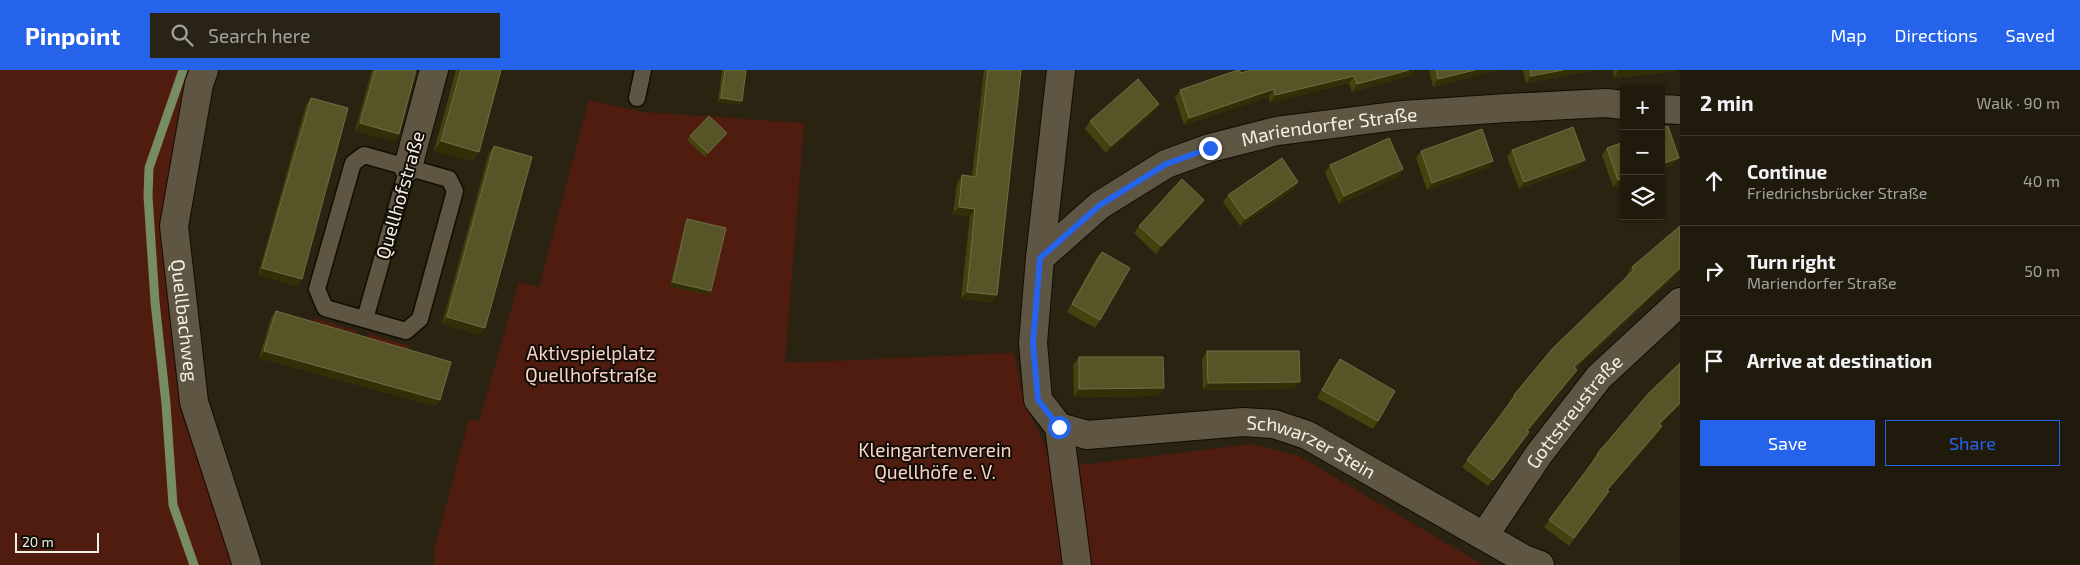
<!DOCTYPE html>
<html lang="en">
<head>
<meta charset="utf-8">
<style>
	body { margin:0; font-family:"Exo 2",sans-serif; background:#282316; color:#f1f3f6 }
	.controls { position:absolute; right:15px; top:15px; display:grid; overflow:hidden; border-radius:0px; box-shadow:0 1px 4px #0004 }
	.controls button { width:45px; height:45px; display:grid; place-items:center; padding:0; border:0; border-bottom:1px solid #3d382e; background:#201a0d; color:#f1f3f6; font:25px sans-serif }
	.scale { position:absolute; left:15px; bottom:12px; width:84px; box-sizing:border-box; padding-left:5px; border:2px solid #f4efe4; border-top:0; font-size:14px; line-height:18px; white-space:nowrap; color:#f4efe4; -webkit-text-stroke:4px #100c06; paint-order:stroke }
	.stop { position:absolute; width:15px; height:15px; margin:-11px; border:4px solid #2563eb; border-radius:50%; background:#fff }
	.stop.end { background:#2563eb; border-color:#fff; box-shadow:0 1px 5px #0008 }
	.list { margin:0; padding:0; list-style:none }
	h2 { display:flex; justify-content:space-between; align-items:center; height:65px; margin:0; padding:0 20px; font-size:21px }
	h2 small { font-size:16px; font-weight:400; color:#a2a19d }
	.list li { display:grid; grid-template-columns:32px 1fr auto; gap:15px; align-items:center; box-sizing:border-box; height:90px; padding:0 20px; border-top:1px solid #3d382e }
	.list b { display:block; font-size:19px; white-space:nowrap }
	.list p { margin:0; font-size:16px; white-space:nowrap; color:#a2a19d }
	.list em { font-size:16px; font-style:normal; color:#a2a19d }
	.actions { display:flex; gap:10px; padding:15px 20px }
	.actions a { flex:1; padding:11px 0; border:1px solid #2563eb; border-radius:0px; text-align:center; font-size:18px; color:#2563eb }
	.actions .main { background:#2563eb; color:#fff }
	.icon { flex:none; width:28px; height:28px; fill:none; stroke:currentColor; stroke-width:2; stroke-linecap:round; stroke-linejoin:round }
	.map { position:relative; flex:none; width:1680px; height:495px; overflow:hidden }
	header { display:flex; align-items:center; gap:30px; box-sizing:border-box; height:70px; padding:0 25px; background:#2563eb; color:#fff }
	header strong { font-size:24px }
	nav { display:flex; gap:28px; margin-inline-start:auto; font-size:18px }
	.search { width:350px; height:45px; background:#282316; display:flex; align-items:center; gap:12px; box-sizing:border-box; padding:0 18px; border-radius:0px; color:#a2a19d; font-size:19px }
	main { display:flex }
	aside { flex:1; background:#201a0d }
	.map>svg:first-child { display:block }
	.green { fill:#4f1c0f }
	.lines { fill:none; stroke-linecap:round; stroke-linejoin:round }
	.stream { stroke:#778c62; stroke-width:9 }
	.service-casing { stroke:#130c00; stroke-width:19 }
	.minor-casing { stroke:#130c00; stroke-width:30 }
	.service { stroke:#5f5543; stroke-width:16 }
	.minor { stroke:#5f5543; stroke-width:28 }
	.wall { fill:#444310 }
	.shaded-wall { fill:#322e07 }
	.building { fill:#575527; stroke:#706e44 }
	.route { stroke:#2563eb; stroke-width:6 }
	.labels { text-anchor:middle; stroke-width:4; stroke-linejoin:round; paint-order:stroke }
	.street-label { font-size:19px; fill:#f4efe4; stroke:#100c06 }
	.park-label { font-size:19px; fill:#fbd3c8; stroke:#100c06 }
</style>
</head>
<body>
<header>
<strong>Pinpoint</strong>
<div class="search"><svg class="icon" aria-label="search" viewBox="0 0 24 24"><circle cx="10" cy="10" r="6"/><path d="M15 15l6 6"/></svg>Search here</div>
<nav><a>Map</a><a>Directions</a><a>Saved</a></nav>
</header>
<main>
<div class="map">
<svg width="1680" height="495" viewBox="0 0 1680 495">
	<rect width="100%" height="100%" fill="#2b2311"/>
	<!-- green -->
	<g class="green">
		<path d="M0,0H195L163,162L233,495H0Z"/>
		<path d="M589,30L643,42L804,53L785,293L1014,283L1024,332L1051,388L1067,495H434V481L469,349L479,352L519,212L539,217Z"/>
		<path d="M314,248L357,261L354,274L311,260Z"/>
		<path d="M369,264L409,276L406,288L365,278Z"/>
		<path d="M1253,374L1299,386L1483,495H1090L1078,393L1088,394Z"/>
	</g>
	<g class="lines">
		<!-- stream -->
		<path class="stream" d="M183,0L149,98L148,126L155,232L166,334L173,435L194,495"/>
		<defs>
			<g id="service">
				<path d="M637,28L643,0"/>
				<path d="M364,85L449,109L455,121L420,249L406,261L325,238L317,219L353,93Z"/>
				<path d="M365,249L408,97"/>
			</g>
			<g id="minor">
				<path id="s1" d="M204,0L199,14L174,156L194,332L247,495"/>
				<path d="M1061,0L1040,188L1033,273L1038,330L1059,357L1077,495"/>
				<path d="M1661,39L1680,40"/>
				<path d="M408,97L434,0"/>
				<path id="s2" d="M1040,188L1100,135L1166,94L1210,78L1277,61L1403,45L1507,38L1606,33L1624,35"/>
				<path id="s3" d="M1059,357L1087,365L1243,352L1274,354L1307,365L1524,489L1540,495"/>
				<path id="s4" d="M1484,466L1539,384L1599,307L1680,232"/>
			</g>
		</defs>
		<!-- service casing -->
		<use href="#service" class="service-casing"/>
		<!-- minor casing -->
		<use href="#minor" class="minor-casing"/>
		<!-- service -->
		<use href="#service" class="service"/>
		<!-- minor -->
		<use href="#minor" class="minor"/>
	</g>
	<!-- wall -->
	<g class="wall">
		<path d="M372,0H416L399,64L394,71L355,61Z"/>
		<path d="M456,0H501L479,82L472,91L434,81Z"/>
		<path d="M722,0H746L740,35L718,32Z"/>
		<path d="M984,0H1021L992,232L961,229L970,146L953,144L957,113L962,105L972,106Z"/>
		<path d="M1429,0H1495L1494,1L1433,17Z"/>
		<path d="M1523,0H1597L1526,13Z"/>
		<path d="M1613,0H1677L1676,1L1614,8Z"/>
		<path d="M1240,3L1412,5L1352,22L1349,13L1270,33L1269,27L1184,55L1175,27L1180,20Z"/>
		<path d="M311,28L302,209L297,216L258,205L306,35Z"/>
		<path d="M1154,42L1106,83L1085,59L1090,51Z"/>
		<path d="M690,66L724,67L705,87L687,70Z"/>
		<path d="M1624,72V114L1613,117L1602,85L1607,78Z"/>
		<path d="M494,76L480,265L442,254L489,83Z"/>
		<path d="M1512,80L1579,97L1519,119L1507,87Z"/>
		<path d="M1421,81L1493,91L1488,98L1427,120L1416,88Z"/>
		<path d="M1330,95L1403,99L1398,107L1339,134L1325,103Z"/>
		<path d="M1298,112L1293,120L1240,156L1223,132L1228,125Z"/>
		<path d="M1199,137L1156,184L1134,163L1139,156Z"/>
		<path d="M687,149L711,221L708,225L670,216L685,153Z"/>
		<path d="M1102,182L1100,250L1095,258L1067,242L1096,189Z"/>
		<path d="M1632,197L1671,209L1575,299L1577,300L1572,307L1528,361L1488,416L1462,397L1510,333L1509,332L1514,325L1628,205L1627,204Z"/>
		<path d="M276,241L440,330L435,336L259,288L271,248Z"/>
		<path d="M1207,281L1294,319L1203,320L1202,289Z"/>
		<path d="M1079,287L1158,326L1074,327L1073,295Z"/>
		<path d="M1340,289L1378,351L1373,359L1317,328L1334,297Z"/>
		<path d="M1660,355L1662,356L1657,364L1608,420L1569,476L1544,457L1593,392L1592,391L1597,384Z"/>
	</g>
	<!-- shaded-wall -->
	<g class="shaded-wall">
		<path d="M1409,0H1415L1412,5L1352,22L1357,14Z"/>
		<path d="M1475,0H1495L1494,1L1433,17L1438,9Z"/>
		<path d="M1563,0H1597L1526,13L1531,6Z"/>
		<path d="M1619,0H1677L1676,1L1614,8Z"/>
		<path d="M1354,6L1349,13L1270,33L1275,25Z"/>
		<path d="M1274,19L1269,27L1184,55L1189,48Z"/>
		<path d="M721,28L742,31L740,35L718,32Z"/>
		<path d="M1159,34L1154,42L1106,83L1111,76Z"/>
		<path d="M360,53L399,64L394,71L355,61Z"/>
		<path d="M727,63L724,67L705,87L708,83Z"/>
		<path d="M441,71L479,82L472,91L434,81Z"/>
		<path d="M1679,88L1674,95L1661,100V94Z"/>
		<path d="M1585,90L1579,97L1519,119L1524,112Z"/>
		<path d="M1493,91L1488,98L1427,120L1432,113Z"/>
		<path d="M1403,99L1398,107L1339,134L1344,126Z"/>
		<path d="M1624,108V114L1613,117L1618,110Z"/>
		<path d="M1298,112L1293,120L1240,156L1245,149Z"/>
		<path d="M1204,130L1199,137L1156,184L1161,176Z"/>
		<path d="M959,137L975,139L970,146L953,144Z"/>
		<path d="M262,198L302,209L297,216L258,205Z"/>
		<path d="M1680,198V201L1569,304L1574,297Z"/>
		<path d="M673,212L711,221L708,225L670,216Z"/>
		<path d="M967,222L997,225L992,232L961,229Z"/>
		<path d="M447,247L485,258L480,265L442,254Z"/>
		<path d="M264,281L440,330L435,336L259,288Z"/>
		<path d="M1577,300L1572,307L1522,367L1527,360Z"/>
		<path d="M1300,312L1294,319L1203,320L1208,313Z"/>
		<path d="M1164,318L1158,326L1074,327L1079,319Z"/>
		<path d="M1680,333V336L1654,361L1659,354Z"/>
		<path d="M1662,356L1657,364L1602,427L1607,420Z"/>
	</g>
	<!-- building -->
	<g class="building">
		<path d="M375,0H416L399,64L360,53Z"/>
		<path d="M461,0H501L479,82L441,71Z"/>
		<path d="M725,0H746L742,31L721,28Z"/>
		<path d="M988,0H1021L997,225L967,222L975,139L959,137L962,105L976,107Z"/>
		<path d="M1238,0H1240V3L1252,0H1409L1357,14L1354,6L1275,25L1274,19L1189,48L1180,20Z"/>
		<path d="M1436,0H1475L1438,9Z"/>
		<path d="M1530,0H1563L1531,6Z"/>
		<path d="M1138,9L1159,34L1111,76L1090,51Z"/>
		<path d="M311,28L348,38L302,209L262,198Z"/>
		<path d="M709,46L727,63L708,83L690,66Z"/>
		<path d="M1668,56L1679,88L1661,94V58Z"/>
		<path d="M1573,57L1585,90L1524,112L1512,80Z"/>
		<path d="M1482,59L1493,91L1432,113L1421,81Z"/>
		<path d="M1389,68L1403,99L1344,126L1330,95Z"/>
		<path d="M1624,72V108L1618,110L1607,78Z"/>
		<path d="M494,76L532,87L485,258L447,247Z"/>
		<path d="M1282,88L1298,112L1245,149L1228,125Z"/>
		<path d="M1182,109L1204,130L1161,176L1139,156Z"/>
		<path d="M687,149L726,158L711,221L673,212Z"/>
		<path d="M1680,156V198L1574,297L1577,300L1527,360L1529,362L1493,410L1467,390L1515,326L1514,325L1553,278L1634,200L1632,197Z"/>
		<path d="M1102,182L1130,198L1100,250L1072,234Z"/>
		<path d="M276,241L451,292L440,330L264,281Z"/>
		<path d="M1207,281H1299L1300,312L1208,313Z"/>
		<path d="M1079,287H1163L1164,318L1079,319Z"/>
		<path d="M1340,289L1395,321L1378,351L1322,320Z"/>
		<path d="M1680,293V333L1659,354L1662,356L1607,420L1609,421L1574,468L1549,450L1598,385L1597,384L1648,324Z"/>
	</g>
	<g class="lines">
		<!-- route -->
		<path class="route" d="M1059,357L1038,330L1033,273L1040,188L1100,135L1166,94L1210,78"/>
	</g>
	<g class="labels">
		<!-- street labels -->
		<g class="street-label">
			<text dy="7" stroke="none"><textPath href="#s2" startOffset="326">Mariendorfer Straße</textPath></text>
			<text transform="translate(400 125) rotate(-74)" y="7">Quellhofstraße</text>
			<text dy="7" stroke="none"><textPath href="#s1" startOffset="254">Quellbachweg</textPath></text>
			<text dy="7" stroke="none"><textPath href="#s4" startOffset="154">Gottstreustraße</textPath></text>
			<text dy="7" stroke="none"><textPath href="#s3" startOffset="259">Schwarzer Stein</textPath></text>
		</g>
		<!-- park labels -->
		<g class="park-label">
			<text x="591" y="290">Aktivspielplatz<tspan x="591" dy="22">Quellhofstraße</tspan></text>
			<text x="935" y="387">Kleingartenverein<tspan x="935" dy="22">Quellhöfe e. V.</tspan></text>
		</g>
	</g>
</svg>
<div class="controls">
<button>+</button>
<button>−</button>
<button><svg class="icon" aria-label="layers" viewBox="0 0 24 24"><path d="M12 4l9 5-9 5-9-5zM3 14l9 5 9-5"/></svg></button>
</div>
<div class="scale">20 m</div>
<div class="stop" style="left:1059px;top:357px"></div>
<div class="stop end" style="left:1210px;top:78px"></div>
</div>
<aside>
<h2>2 min<small>Walk · 90 m</small></h2>
<ul class="list">
<li><svg class="icon" aria-label="ahead" viewBox="0 0 24 24"><path d="M12 20V5M6 11l6-6 6 6"/></svg><div><b>Continue</b><p>Friedrichsbrücker Straße</p></div><em>40 m</em></li>
<li><svg class="icon" aria-label="right" viewBox="0 0 24 24"><path d="M7 20v-9h11M14 6l5 5-5 5"/></svg><div><b>Turn right</b><p>Mariendorfer Straße</p></div><em>50 m</em></li>
<li><svg class="icon" aria-label="arrive" viewBox="0 0 24 24"><path d="M6 21V4h12l-3 4 3 4H6"/></svg><div><b>Arrive at destination</b></div></li>
</ul>
<div class="actions"><a class="main">Save</a><a>Share</a></div>
</aside>
</main>
</body>
</html>
